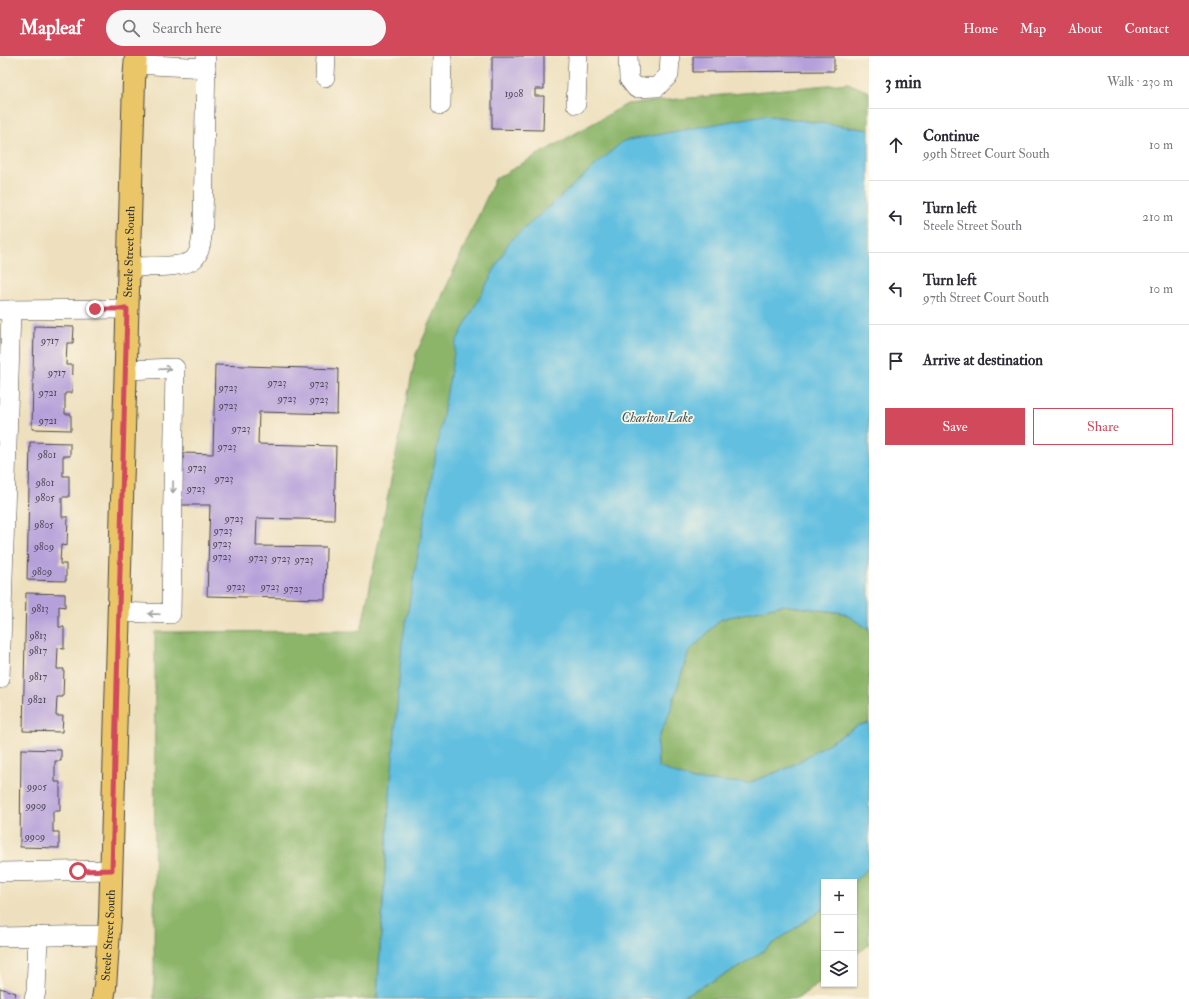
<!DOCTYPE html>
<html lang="en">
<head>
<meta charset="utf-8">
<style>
	body { margin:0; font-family:"IM FELL Double Pica",serif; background:#f7f7f7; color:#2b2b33 }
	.controls { position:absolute; right:12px; bottom:12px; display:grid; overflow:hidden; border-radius:0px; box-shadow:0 1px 3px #0004 }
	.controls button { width:36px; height:36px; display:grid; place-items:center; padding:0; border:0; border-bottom:1px solid #e1e1e2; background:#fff; color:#2b2b33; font:20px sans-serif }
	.stop { position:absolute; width:12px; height:12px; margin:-9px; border:3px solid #d1495b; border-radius:50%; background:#fff }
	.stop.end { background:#d1495b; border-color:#fff; box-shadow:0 1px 4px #0008 }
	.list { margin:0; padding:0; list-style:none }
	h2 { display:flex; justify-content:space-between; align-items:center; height:52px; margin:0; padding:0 16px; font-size:17px }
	h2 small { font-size:13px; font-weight:400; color:#7c7c81 }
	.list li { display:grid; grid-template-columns:26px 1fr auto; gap:12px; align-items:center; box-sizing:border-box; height:72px; padding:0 16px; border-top:1px solid #e1e1e2 }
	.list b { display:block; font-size:15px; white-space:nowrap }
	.list p { margin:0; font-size:13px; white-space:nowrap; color:#7c7c81 }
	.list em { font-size:13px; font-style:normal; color:#7c7c81 }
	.actions { display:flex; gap:8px; padding:12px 16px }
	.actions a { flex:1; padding:9px 0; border:1px solid #d1495b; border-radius:0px; text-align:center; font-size:14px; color:#d1495b }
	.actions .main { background:#d1495b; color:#fff }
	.icon { flex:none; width:22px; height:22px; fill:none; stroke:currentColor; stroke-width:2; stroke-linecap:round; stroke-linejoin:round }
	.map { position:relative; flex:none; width:869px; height:943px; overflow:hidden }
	header { display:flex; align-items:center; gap:24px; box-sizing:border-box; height:56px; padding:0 20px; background:#d1495b; color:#fff }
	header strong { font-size:19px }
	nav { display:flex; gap:22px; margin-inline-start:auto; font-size:14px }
	.search { width:280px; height:36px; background:#f7f7f7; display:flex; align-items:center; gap:10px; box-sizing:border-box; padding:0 14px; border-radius:22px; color:#7c7c81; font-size:15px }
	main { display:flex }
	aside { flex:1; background:#fff }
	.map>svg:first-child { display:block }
	.forest { fill:#8cb56b; stroke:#5c704b }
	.water { fill:#62bfe0; stroke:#467586 }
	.building { fill:#b6a0da }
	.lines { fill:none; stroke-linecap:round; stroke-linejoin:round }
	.minor-casing { stroke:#484641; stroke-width:20 }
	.major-casing { stroke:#484641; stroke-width:24 }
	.minor { stroke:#fff; stroke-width:19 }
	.major { stroke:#ebc669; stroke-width:22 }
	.oneway { stroke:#a0a0a0 }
	.route { stroke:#d1495b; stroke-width:5 }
	.labels { text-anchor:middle; stroke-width:3.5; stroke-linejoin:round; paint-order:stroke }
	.number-label { font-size:10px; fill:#4e4857 }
	.street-label { font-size:12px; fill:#2b2b2b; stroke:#fcf5e5 }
	.water-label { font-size:13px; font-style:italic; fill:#3c5761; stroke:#fcf5e5 }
</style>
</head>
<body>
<header>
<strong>Mapleaf</strong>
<div class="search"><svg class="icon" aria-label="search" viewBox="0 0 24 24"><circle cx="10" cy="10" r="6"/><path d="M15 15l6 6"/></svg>Search here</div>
<nav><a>Home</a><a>Map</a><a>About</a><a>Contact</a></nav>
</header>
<main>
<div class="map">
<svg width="869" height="943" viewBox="0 0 869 943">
	<rect width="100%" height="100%" fill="#fcf5e5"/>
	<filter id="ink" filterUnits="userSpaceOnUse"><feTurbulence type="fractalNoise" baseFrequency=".025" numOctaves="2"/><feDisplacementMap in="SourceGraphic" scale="8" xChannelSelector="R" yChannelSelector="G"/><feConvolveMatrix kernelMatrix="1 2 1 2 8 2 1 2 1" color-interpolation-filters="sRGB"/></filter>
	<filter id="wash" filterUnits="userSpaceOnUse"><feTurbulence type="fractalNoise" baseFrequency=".012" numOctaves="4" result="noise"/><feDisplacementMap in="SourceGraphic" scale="16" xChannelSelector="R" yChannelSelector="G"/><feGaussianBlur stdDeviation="0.9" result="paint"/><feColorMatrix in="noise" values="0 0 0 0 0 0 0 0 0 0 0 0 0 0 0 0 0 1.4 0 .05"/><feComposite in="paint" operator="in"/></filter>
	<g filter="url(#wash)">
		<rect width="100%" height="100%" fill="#eee0be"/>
		<!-- forest -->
		<g class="forest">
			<path d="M848,27L869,36V74L764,59L389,750L377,943H154L155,576L361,575L416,298L495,123L627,48Z"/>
			<path d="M783,549L843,557L869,573V667L859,669L788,712L748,727L693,724L658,712L657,685L670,656L688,597L721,563Z"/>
			<path d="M869,811V889L854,900L853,826Z"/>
			<path d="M824,852V923L797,943H677L740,911Z"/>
		</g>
		<!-- water -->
		<path class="water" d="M764,59L869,74V573L843,557L783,549L721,563L688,597L670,656L657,685L658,711L693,724L748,727L788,712L859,669L869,667V811L853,826H824V852L740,911L677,943H377L389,750L402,587L456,286L509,186L623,85Z"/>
		<g id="blocks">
			<!-- building -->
			<g class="building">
				<path d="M492,0H544V33H535V40H544L543,74L492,73Z"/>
				<path d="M693,0H834V15L693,16Z"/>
				<path d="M34,270L74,271L73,287H67L66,309H73L72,337H65V358H71V374L32,373Z"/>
				<path d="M215,309L338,313L337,358L259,356L258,388L336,390L334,464L257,462L256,490L326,491L325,543L207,540L210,449H181L183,397L213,398Z"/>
				<path d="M30,386L70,387V400H63V420H69V441H62V461H68L67,490L61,489L60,508H66V525L27,524Z"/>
				<path d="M26,537L65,538V551L59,550V571H64V593L58,592L57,613H64L63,641H57L56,660H63L62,676L23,675Z"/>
				<path d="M21,693L61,694V705H55V726H60V755H53V776H59V792L20,791Z"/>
				<path d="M0,932L16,937L14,943H0Z"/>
			</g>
		</g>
	</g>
	<g filter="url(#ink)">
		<use href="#blocks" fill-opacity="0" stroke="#484641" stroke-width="1"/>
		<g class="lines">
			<defs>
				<g id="minor">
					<path d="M628,0L629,23L636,32L657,31L669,19L670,0"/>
					<path d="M135,8L206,12"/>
					<path d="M325,21L326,0"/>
					<path d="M576,48L578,0"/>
					<path d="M441,49L442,0"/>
					<path d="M129,211C143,210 184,213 194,203C202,195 202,178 203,167L206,0"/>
					<path d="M0,254L127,253"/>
					<path d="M119,556L171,558L175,312L126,314"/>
					<path d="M0,623L11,254"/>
					<path d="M0,816L112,814"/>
					<path d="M0,881L109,879"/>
					<path d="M34,943L36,936L38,880"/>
				</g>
				<g id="major">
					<path id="s1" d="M103,943L105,931L110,861L134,25L136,0"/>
				</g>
			</defs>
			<!-- minor casing -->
			<use href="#minor" class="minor-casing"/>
			<!-- major casing -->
			<use href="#major" class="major-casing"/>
			<!-- minor -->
			<use href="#minor" class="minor"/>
			<!-- major -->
			<use href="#major" class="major"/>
		</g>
		<!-- one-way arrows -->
		<defs><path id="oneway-shaft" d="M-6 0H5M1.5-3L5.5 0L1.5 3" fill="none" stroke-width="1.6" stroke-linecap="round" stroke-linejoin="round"/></defs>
		<g class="oneway">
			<use href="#oneway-shaft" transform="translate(165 313) rotate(-2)"/>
			<use href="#oneway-shaft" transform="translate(173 431) rotate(91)"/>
			<use href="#oneway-shaft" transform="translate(154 558) rotate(-178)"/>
		</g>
	</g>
	<g class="lines" filter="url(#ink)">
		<!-- route -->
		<path class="route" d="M78,815L112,814L127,253H95"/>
	</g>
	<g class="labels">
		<!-- number labels -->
		<g class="number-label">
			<text x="514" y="41">1908</text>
			<text x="50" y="288">9717</text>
			<text x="57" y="320">9717</text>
			<text x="277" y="330">9723</text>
			<text x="319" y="331">9723</text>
			<text x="228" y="335">9723</text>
			<text x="48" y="340">9721</text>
			<text x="287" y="346">9723</text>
			<text x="319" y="347">9723</text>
			<text x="228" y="353">9723</text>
			<text x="48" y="368">9721</text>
			<text x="241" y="376">9723</text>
			<text x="227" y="394">9723</text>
			<text x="47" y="402">9801</text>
			<text x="197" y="415">9723</text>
			<text x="224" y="426">9723</text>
			<text x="45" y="430">9801</text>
			<text x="196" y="436">9723</text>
			<text x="45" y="445">9805</text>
			<text x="234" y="466">9723</text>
			<text x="44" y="472">9805</text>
			<text x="223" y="478">9723</text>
			<text x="222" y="491">9723</text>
			<text x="44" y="494">9809</text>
			<text x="222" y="504">9723</text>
			<text x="258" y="505">9723</text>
			<text x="281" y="506">9723</text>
			<text x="304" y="507">9723</text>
			<text x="42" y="519">9809</text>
			<text x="236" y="534">9723</text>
			<text x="270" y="534">9723</text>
			<text x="293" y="536">9723</text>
			<text x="40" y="556">9813</text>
			<text x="38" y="583">9813</text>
			<text x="38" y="598">9817</text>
			<text x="38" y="624">9817</text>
			<text x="37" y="647">9821</text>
			<text x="37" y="734">9905</text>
			<text x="36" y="753">9909</text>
			<text x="35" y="784">9909</text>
		</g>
		<!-- street labels -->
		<g class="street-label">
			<text dy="4" stroke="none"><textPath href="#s1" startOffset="748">Steele Street South</textPath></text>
			<text dy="4" stroke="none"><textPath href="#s1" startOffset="64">Steele Street South</textPath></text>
		</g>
		<!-- water labels -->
		<g class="water-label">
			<text x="657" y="366">Charlton Lake</text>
		</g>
	</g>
</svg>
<div class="controls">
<button>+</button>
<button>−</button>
<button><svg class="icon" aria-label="layers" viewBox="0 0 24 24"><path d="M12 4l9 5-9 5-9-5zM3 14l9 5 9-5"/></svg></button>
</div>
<div class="stop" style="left:78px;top:815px"></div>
<div class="stop end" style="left:95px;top:253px"></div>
</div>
<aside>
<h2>3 min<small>Walk · 230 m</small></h2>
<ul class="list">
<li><svg class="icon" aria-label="ahead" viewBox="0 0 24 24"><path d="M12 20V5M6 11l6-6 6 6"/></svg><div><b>Continue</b><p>99th Street Court South</p></div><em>10 m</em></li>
<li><svg class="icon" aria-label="left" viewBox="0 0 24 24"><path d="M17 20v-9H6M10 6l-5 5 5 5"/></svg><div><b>Turn left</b><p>Steele Street South</p></div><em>210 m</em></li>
<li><svg class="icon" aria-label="left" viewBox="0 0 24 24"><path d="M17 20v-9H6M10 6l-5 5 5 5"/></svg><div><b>Turn left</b><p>97th Street Court South</p></div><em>10 m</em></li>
<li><svg class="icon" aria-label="arrive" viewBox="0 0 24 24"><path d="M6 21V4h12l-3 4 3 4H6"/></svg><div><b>Arrive at destination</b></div></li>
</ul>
<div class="actions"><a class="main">Save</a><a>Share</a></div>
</aside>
</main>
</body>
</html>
